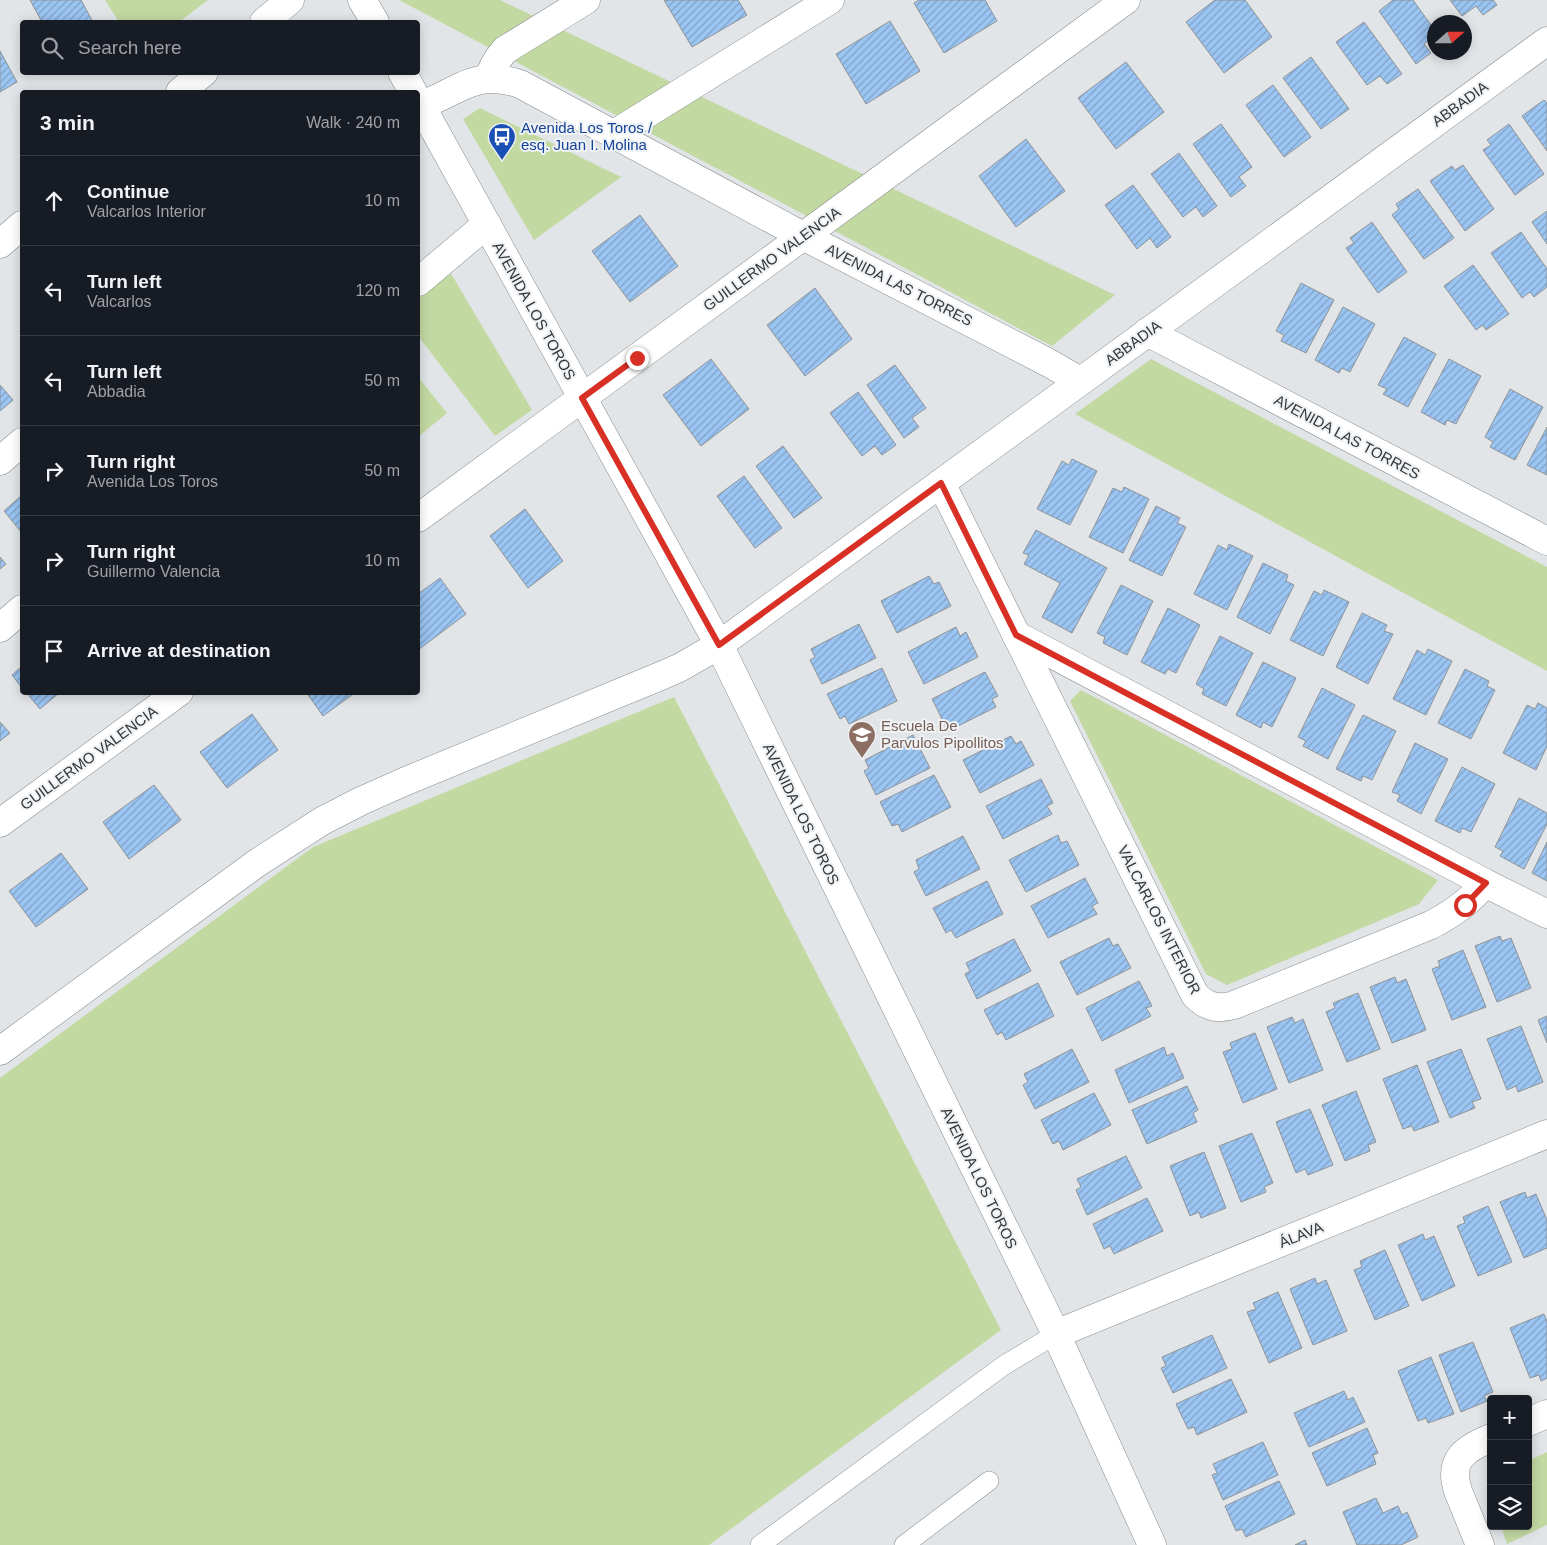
<!DOCTYPE html>
<html lang="en">
<head>
<meta charset="utf-8">
<style>
	body { margin:0; font-family:Helvetica,sans-serif; background:#242831; color:#f1f3f6 }
	.controls { position:absolute; right:15px; bottom:15px; display:grid; overflow:hidden; border-radius:5px; box-shadow:0 2px 12px #0003 }
	.controls button { width:45px; height:45px; display:grid; place-items:center; padding:0; border:0; border-bottom:1px solid #363941; background:#171b24; color:#f1f3f6; font:25px sans-serif }
	.compass { position:absolute; left:1427px; top:15px; width:45px; height:45px; border-radius:50%; background:#171b24; box-shadow:0 2px 12px #0003; rotate:69deg }
	.stop { position:absolute; width:15px; height:15px; margin:-11px; border:4px solid #d93025; border-radius:50%; background:#fff }
	.stop.end { background:#d93025; border-color:#fff; box-shadow:0 1px 5px #0008 }
	.list { margin:0; padding:0; list-style:none }
	h2 { display:flex; justify-content:space-between; align-items:center; height:65px; margin:0; padding:0 20px; font-size:21px }
	h2 small { font-size:16px; font-weight:400; color:#9ea1a6 }
	.list li { display:grid; grid-template-columns:32px 1fr auto; gap:15px; align-items:center; box-sizing:border-box; height:90px; padding:0 20px; border-top:1px solid #363941 }
	.list b { display:block; font-size:19px; white-space:nowrap }
	.list p { margin:0; font-size:16px; white-space:nowrap; color:#9ea1a6 }
	.list em { font-size:16px; font-style:normal; color:#9ea1a6 }
	.icon { flex:none; width:28px; height:28px; fill:none; stroke:currentColor; stroke-width:2; stroke-linecap:round; stroke-linejoin:round }
	.map { position:relative; flex:none; width:1547px; height:1545px; overflow:hidden }
	.search { position:absolute; background:#171b24; box-shadow:0 2px 12px #0003; left:20px; top:20px; width:400px; height:55px; display:flex; align-items:center; gap:12px; box-sizing:border-box; padding:0 18px; border-radius:5px; color:#9ea1a6; font-size:19px }
	.panel { position:absolute; background:#171b24; box-shadow:0 2px 12px #0003; left:20px; top:90px; width:400px; height:605px; border-radius:5px }
	.map>svg:first-child { display:block }
	.grass { fill:#c3d9a2 }
	.building { fill:url(#building-hatch); stroke:#909395 }
	.lines { fill:none; stroke-linecap:round; stroke-linejoin:round }
	.service-casing { stroke:#898c8e; stroke-width:20 }
	.minor-casing { stroke:#898c8e; stroke-width:29 }
	.tertiary-casing { stroke:#898c8e; stroke-width:29 }
	.secondary-casing { stroke:#898c8e; stroke-width:29 }
	.service { stroke:#fff; stroke-width:19 }
	.minor { stroke:#fff; stroke-width:28 }
	.tertiary { stroke:#fff; stroke-width:28 }
	.secondary { stroke:#fff; stroke-width:28 }
	.route { stroke:#d93025; stroke-width:6 }
	.labels { text-anchor:middle; stroke-width:4; stroke-linejoin:round; paint-order:stroke }
	.street-label { font-size:15px; fill:#353637; stroke:#eff2f5 }
	.transit-label { font-size:15px; fill:#164399; stroke:#eff2f5; text-anchor:start }
	.education-label { font-size:15px; fill:#785e54; stroke:#eff2f5; text-anchor:start }
</style>
</head>
<body>
<div class="map">
<svg width="1547" height="1545" viewBox="0 0 1547 1545">
	<defs>
		<pattern id="building-hatch" width="6" height="6" patternUnits="userSpaceOnUse" patternTransform="scale(1.25)"><rect width="6" height="6" fill="#9bc5f3"/><path d="M-1 1l2-2M0 6l6-6M5 7l2-2" fill="none" stroke="#7fa1c6"/></pattern>
	</defs>
	<rect width="100%" height="100%" fill="#e2e5e8"/>
	<!-- grass -->
	<g class="grass">
		<path d="M105,0H208L179,22H119Z"/>
		<path d="M399,0H500L1115,295L1052,346Z"/>
		<path d="M480,108L621,177L534,240L463,119Z"/>
		<path d="M450,272L532,410L495,436L418,336V299Z"/>
		<path d="M1151,359L1547,567V671L1075,414Z"/>
		<path d="M418,377L447,413L418,437Z"/>
		<path d="M1081,690L1438,880L1419,904L1227,985L1206,974L1070,701Z"/>
		<path d="M674,697L1001,1330L709,1545H0V1078L313,847Z"/>
		<path d="M1547,1452V1525L1507,1544L1501,1526H1528V1461Z"/>
	</g>
	<!-- building -->
	<g class="building">
		<path d="M30,0H81L93,22H42Z"/>
		<path d="M664,0H738L747,15L692,47Z"/>
		<path d="M919,0H985L997,21L944,53L914,3Z"/>
		<path d="M1215,0H1245L1272,37L1224,73L1186,22Z"/>
		<path d="M1393,0H1413L1434,29V36L1424,44L1431,53L1416,64L1379,11Z"/>
		<path d="M1450,0H1493L1497,5L1483,15L1476,6L1462,16Z"/>
		<path d="M890,21L920,71L866,104L836,54Z"/>
		<path d="M1364,22L1402,74L1387,84L1380,76L1367,85L1336,42Z"/>
		<path d="M0,51L17,82L0,92Z"/>
		<path d="M1311,57L1349,109L1321,129L1283,78Z"/>
		<path d="M1126,62L1164,112L1116,149L1078,98Z"/>
		<path d="M1273,85L1311,137L1284,157L1246,105Z"/>
		<path d="M1544,100L1547,103V151L1522,116Z"/>
		<path d="M1221,124L1252,167L1239,177L1246,186L1231,197L1193,144Z"/>
		<path d="M1509,124L1544,174L1515,195L1483,150L1491,145L1487,140Z"/>
		<path d="M1026,139L1065,191L1016,227L979,176Z"/>
		<path d="M1179,153L1217,206L1203,217L1196,207L1183,217L1151,174Z"/>
		<path d="M1463,165L1494,209L1465,231L1430,181L1452,166L1455,170Z"/>
		<path d="M1133,185L1171,237L1157,248L1150,238L1137,249L1105,205Z"/>
		<path d="M1418,189L1454,238L1424,259L1392,215L1399,209L1396,204Z"/>
		<path d="M1547,211V244L1532,222Z"/>
		<path d="M640,215L678,266L630,302L592,251Z"/>
		<path d="M1372,222L1407,272L1378,293L1346,248L1354,243L1350,238Z"/>
		<path d="M1521,232L1547,269V287L1534,297L1530,292L1522,298L1491,253Z"/>
		<path d="M1473,265L1509,314L1486,330L1483,325L1476,330L1444,286Z"/>
		<path d="M1301,283L1334,300L1306,353L1281,341L1284,335L1276,331Z"/>
		<path d="M815,288L852,339L805,376L767,325Z"/>
		<path d="M1343,307L1375,324L1350,372L1342,368L1339,373L1315,360Z"/>
		<path d="M1404,337L1436,354L1408,407L1383,394L1387,389L1378,385Z"/>
		<path d="M711,359L749,409L701,446L663,395Z"/>
		<path d="M1449,359L1481,376L1456,424L1447,420L1445,425L1421,412Z"/>
		<path d="M895,365L926,408L912,418L919,427L904,438L867,385Z"/>
		<path d="M0,385L13,400L0,411Z"/>
		<path d="M1510,389L1543,407L1515,460L1490,447L1493,442L1485,437Z"/>
		<path d="M858,392L896,445L882,455L875,446L862,456L830,413Z"/>
		<path d="M1547,427V475L1527,465Z"/>
		<path d="M783,446L822,498L794,518L756,466Z"/>
		<path d="M1072,459L1097,471L1070,525L1037,509L1062,461L1069,465Z"/>
		<path d="M744,476L782,528L755,548L717,496Z"/>
		<path d="M1124,487L1149,499L1123,553L1089,537L1113,488L1122,492Z"/>
		<path d="M22,495V533L4,511Z"/>
		<path d="M1156,506L1180,518L1177,523L1186,527L1162,576L1129,560Z"/>
		<path d="M525,509L563,561L528,588L490,536Z"/>
		<path d="M1036,530L1107,568L1072,633L1042,617L1060,583L1024,564L1029,555L1023,553Z"/>
		<path d="M1229,544L1253,556L1227,610L1194,594L1218,545L1227,550Z"/>
		<path d="M0,557L6,564L0,569Z"/>
		<path d="M1263,563L1288,575L1286,581L1294,585L1270,634L1237,617Z"/>
		<path d="M929,576L934,584L939,582L951,606L897,633L881,601Z"/>
		<path d="M440,578L466,614L418,650V594Z"/>
		<path d="M1121,585L1153,601L1127,655L1103,643L1105,637L1097,633Z"/>
		<path d="M1324,590L1349,602L1323,656L1290,640L1314,591L1322,595Z"/>
		<path d="M1168,608L1200,625L1176,673L1168,669L1165,674L1141,662Z"/>
		<path d="M1362,613L1387,625L1384,631L1393,634L1368,684L1336,667Z"/>
		<path d="M859,624L876,658L822,684L810,660L815,657L811,649Z"/>
		<path d="M956,627L960,636L966,632L978,657L924,684L908,652Z"/>
		<path d="M1220,636L1253,653L1226,706L1202,694L1204,689L1196,684Z"/>
		<path d="M1428,649L1452,661L1426,715L1393,699L1417,650L1425,655Z"/>
		<path d="M1263,662L1296,678L1272,727L1263,722L1261,728L1236,715Z"/>
		<path d="M22,666V688L12,675Z"/>
		<path d="M882,668L897,701L849,724L845,716L840,719L827,694Z"/>
		<path d="M1465,669L1489,681L1487,686L1495,690L1471,739L1438,723Z"/>
		<path d="M985,672L998,696L992,699L996,707L948,731L932,699Z"/>
		<path d="M1322,688L1355,705L1328,759L1303,746L1306,741L1298,737Z"/>
		<path d="M26,692H60L40,709Z"/>
		<path d="M306,692H356L323,716Z"/>
		<path d="M1538,703L1547,708V746L1536,770L1503,753L1527,705L1535,709Z"/>
		<path d="M252,714L278,750L227,788L200,752Z"/>
		<path d="M1363,715L1396,731L1372,780L1363,776L1361,781L1336,769Z"/>
		<path d="M0,722L10,733L0,741Z"/>
		<path d="M913,735L930,768L876,795L864,771L869,768L865,760Z"/>
		<path d="M1011,736L1016,744L1021,741L1034,765L980,793L963,760Z"/>
		<path d="M1415,743L1448,759L1421,814L1397,801L1400,795L1392,792Z"/>
		<path d="M1462,767L1495,784L1471,832L1462,828L1460,833L1435,821Z"/>
		<path d="M934,775L951,807L902,832L898,824L892,826L880,802Z"/>
		<path d="M1041,779L1053,803L1047,806L1052,814L1003,839L986,806Z"/>
		<path d="M154,785L181,820L129,859L103,822Z"/>
		<path d="M1519,798L1547,813V824L1524,869L1500,856L1503,851L1495,847Z"/>
		<path d="M1058,835L1061,843L1067,841L1079,865L1026,892L1009,860Z"/>
		<path d="M963,836L980,869L926,896L914,872L919,869L916,860Z"/>
		<path d="M1547,842V881L1532,873Z"/>
		<path d="M61,853L88,889L36,927L9,891Z"/>
		<path d="M1085,878L1098,903L1092,906L1097,914L1048,938L1031,906Z"/>
		<path d="M987,881L1003,914L956,938L951,930L946,933L933,908Z"/>
		<path d="M1500,936L1502,941L1511,938L1531,988L1497,1002L1475,946Z"/>
		<path d="M1109,938L1113,946L1118,944L1131,968L1077,995L1060,962Z"/>
		<path d="M1014,939L1031,971L977,999L965,974L970,971L966,963Z"/>
		<path d="M1463,950L1486,1007L1452,1020L1432,969L1440,966L1438,961Z"/>
		<path d="M1395,977L1397,983L1406,979L1426,1030L1392,1043L1370,987Z"/>
		<path d="M1139,981L1152,1006L1146,1008L1151,1016L1102,1041L1086,1008Z"/>
		<path d="M1038,983L1054,1016L1006,1040L1002,1032L997,1035L984,1010Z"/>
		<path d="M1358,993L1380,1049L1347,1062L1326,1012L1335,1008L1333,1003Z"/>
		<path d="M1547,1016V1043L1538,1020Z"/>
		<path d="M1292,1017L1295,1023L1303,1019L1323,1070L1289,1083L1267,1027Z"/>
		<path d="M1521,1026L1543,1082L1518,1092L1516,1086L1507,1090L1487,1039Z"/>
		<path d="M1255,1033L1277,1089L1243,1103L1223,1052L1232,1049L1230,1043Z"/>
		<path d="M1164,1047L1167,1056L1173,1053L1184,1078L1129,1103L1115,1070Z"/>
		<path d="M1072,1049L1089,1082L1035,1109L1023,1085L1028,1082L1024,1074Z"/>
		<path d="M1461,1049L1481,1099L1472,1102L1475,1108L1450,1118L1427,1062Z"/>
		<path d="M1417,1065L1439,1122L1414,1131L1412,1126L1403,1129L1383,1079Z"/>
		<path d="M1187,1086L1198,1110L1193,1113L1197,1122L1147,1144L1132,1110Z"/>
		<path d="M1356,1091L1376,1142L1368,1145L1370,1151L1345,1161L1322,1105Z"/>
		<path d="M1094,1093L1111,1125L1063,1150L1059,1141L1053,1144L1041,1120Z"/>
		<path d="M1310,1109L1333,1165L1308,1175L1305,1169L1296,1173L1276,1122Z"/>
		<path d="M1252,1133L1273,1183L1264,1187L1266,1192L1241,1202L1219,1146Z"/>
		<path d="M1204,1152L1226,1208L1201,1218L1199,1212L1190,1216L1170,1166Z"/>
		<path d="M1126,1156L1142,1188L1087,1215L1076,1190L1081,1187L1077,1179Z"/>
		<path d="M1525,1192L1527,1198L1536,1194L1547,1220V1248L1524,1258L1500,1202Z"/>
		<path d="M1147,1198L1163,1231L1114,1254L1110,1246L1104,1249L1093,1224Z"/>
		<path d="M1488,1206L1512,1262L1478,1276L1457,1226L1465,1223L1463,1217Z"/>
		<path d="M1423,1234L1425,1240L1434,1236L1455,1286L1422,1301L1398,1245Z"/>
		<path d="M1385,1250L1409,1306L1375,1320L1354,1270L1362,1267L1360,1261Z"/>
		<path d="M1315,1278L1317,1284L1326,1280L1347,1331L1313,1345L1290,1289Z"/>
		<path d="M1278,1292L1302,1348L1269,1363L1247,1312L1256,1309L1253,1303Z"/>
		<path d="M1544,1314L1547,1322V1378L1541,1381L1539,1375L1530,1378L1510,1328Z"/>
		<path d="M1212,1335L1227,1368L1173,1393L1161,1368L1166,1366L1162,1357Z"/>
		<path d="M1473,1342L1493,1392L1484,1396L1487,1401L1461,1412L1439,1355Z"/>
		<path d="M1431,1357L1454,1414L1428,1423L1426,1418L1418,1421L1398,1371Z"/>
		<path d="M1231,1379L1247,1412L1197,1435L1194,1427L1188,1429L1176,1404Z"/>
		<path d="M1344,1391L1348,1400L1353,1397L1365,1422L1309,1447L1294,1413Z"/>
		<path d="M1367,1428L1378,1453L1373,1455L1376,1464L1327,1486L1312,1453Z"/>
		<path d="M1263,1442L1278,1475L1223,1500L1212,1475L1217,1473L1213,1464Z"/>
		<path d="M1279,1481L1295,1514L1246,1537L1242,1529L1236,1531L1225,1506Z"/>
		<path d="M1376,1498L1383,1513L1398,1506L1402,1515L1407,1512L1418,1537L1401,1545H1357L1343,1512Z"/>
		<path d="M1305,1540L1307,1545H1295Z"/>
	</g>
	<g class="lines">
		<defs>
			<g id="service">
				<path d="M760,1545L1003,1366L1056,1334"/>
				<path d="M904,1545L989,1481"/>
			</g>
			<g id="minor">
				<path d="M489,78C492,67 497,59 505,50L586,0"/>
				<path d="M418,109C424,103 434,100 442,96C471,81 487,73 520,84L803,236L1049,363L1080,381"/>
				<path d="M614,134L830,0"/>
				<path d="M418,282L487,224"/>
				<path d="M1147,332L1547,541"/>
				<path d="M0,461L22,442"/>
				<path d="M941,483L1195,995C1207,1007 1218,1010 1234,1005L1431,925C1452,914 1470,902 1485,883"/>
				<path d="M418,518L1126,0"/>
				<path d="M0,628L22,609"/>
				<path d="M1016,635L1485,883L1547,914"/>
				<path d="M0,823L179,692"/>
				<path d="M0,1051L257,863L322,821L361,801L406,781L663,675L681,667L719,645L1547,41"/>
				<path d="M1056,1334L1547,1134"/>
				<path d="M1528,1422L1547,1414"/>
				<path d="M1480,1545L1458,1491C1448,1460 1464,1449 1491,1438"/>
			</g>
			<g id="tertiary">
				<path d="M264,22L290,0"/>
				<path d="M180,92L204,72"/>
				<path d="M0,244L22,225"/>
			</g>
			<g id="secondary">
				<path d="M362,0L375,22"/>
				<path d="M402,72L413,92"/>
				<path d="M418,100L719,645L1056,1334L1152,1545"/>
			</g>
		</defs>
		<!-- service casing -->
		<use href="#service" class="service-casing"/>
		<!-- minor casing -->
		<use href="#minor" class="minor-casing"/>
		<!-- tertiary casing -->
		<use href="#tertiary" class="tertiary-casing"/>
		<!-- secondary casing -->
		<use href="#secondary" class="secondary-casing"/>
		<!-- service -->
		<use href="#service" class="service"/>
		<!-- minor -->
		<use href="#minor" class="minor"/>
		<!-- tertiary -->
		<use href="#tertiary" class="tertiary"/>
		<!-- secondary -->
		<use href="#secondary" class="secondary"/>
	</g>
	<g class="lines">
		<!-- route -->
		<path class="route" d="M637,358L582,398L719,645L941,483L1016,635L1486,883L1465,905"/>
	</g>
	<!-- icons -->
	<defs>
		<symbol id="bus-pin" viewBox="-11 -11 22 30"><path d="M0 17L-7.5 6A9.5 9.5 0 1 1 7.5 6Z" fill="#1a4fb4" stroke="#eff2f5"/><path d="M-5-6H5V4H4V6H2V4H-2V6H-4V4H-5ZM-3.5-4V0h7V-4ZM-3.5 1.2v1.5H-2V1.2ZM2 1.2v1.5H3.5V1.2Z" fill="#fff"/></symbol>
		<symbol id="school-pin" viewBox="-11 -11 22 30"><path d="M0 17L-7.5 6A9.5 9.5 0 1 1 7.5 6Z" fill="#8d6e63" stroke="#eff2f5"/><path d="M0-5L7-2L0 1L-7-2ZM-4 1L0 2.5L4 1V4Q0 6-4 4Z" fill="#fff"/></symbol>
	</defs>
	<g fill-rule="evenodd">
		<use href="#bus-pin" x="486" y="121" width="32" height="43"/>
		<use href="#school-pin" x="846" y="719" width="32" height="43"/>
	</g>
	<g class="labels">
		<!-- street labels -->
		<g class="street-label">
			<text transform="translate(1460 104) rotate(-36)" y="5">ABBADIA</text>
			<text transform="translate(772 259) rotate(-36)" y="5">GUILLERMO VALENCIA</text>
			<text transform="translate(899 285) rotate(27)" y="5">AVENIDA LAS TORRES</text>
			<text transform="translate(534 311) rotate(61)" y="5">AVENIDA LOS TOROS</text>
			<text transform="translate(1133 343) rotate(-36)" y="5">ABBADIA</text>
			<text transform="translate(1347 437) rotate(28)" y="5">AVENIDA LAS TORRES</text>
			<text transform="translate(89 758) rotate(-36)" y="5">GUILLERMO VALENCIA</text>
			<text transform="translate(801 814) rotate(64)" y="5">AVENIDA LOS TOROS</text>
			<text transform="translate(1159 920) rotate(63)" y="5">VALCARLOS INTERIOR</text>
			<text transform="translate(979 1178) rotate(64)" y="5">AVENIDA LOS TOROS</text>
			<text transform="translate(1301 1235) rotate(-22)" y="5">ÁLAVA</text>
		</g>
		<!-- transit labels -->
		<g class="transit-label">
			<text x="521" y="133">Avenida Los Toros /<tspan x="521" dy="17">esq. Juan I. Molina</tspan></text>
		</g>
		<!-- education labels -->
		<g class="education-label">
			<text x="881" y="731">Escuela De<tspan x="881" dy="17">Parvulos Pipollitos</tspan></text>
		</g>
	</g>
</svg>
<div class="controls">
<button>+</button>
<button>−</button>
<button><svg class="icon" aria-label="layers" viewBox="0 0 24 24"><path d="M12 4l9 5-9 5-9-5zM3 14l9 5 9-5"/></svg></button>
</div>
<svg class="compass" viewBox="-18 -18 36 36"><path d="M0-13l5 13h-10z" fill="#e53935"/><path d="M0 13l5-13h-10z" fill="#9ea1a6"/></svg>
<div class="stop" style="left:1465px;top:905px"></div>
<div class="stop end" style="left:637px;top:358px"></div>
<div class="search"><svg class="icon" aria-label="search" viewBox="0 0 24 24"><circle cx="10" cy="10" r="6"/><path d="M15 15l6 6"/></svg>Search here</div>
<section class="panel">
<h2>3 min<small>Walk · 240 m</small></h2>
<ul class="list">
<li><svg class="icon" aria-label="ahead" viewBox="0 0 24 24"><path d="M12 20V5M6 11l6-6 6 6"/></svg><div><b>Continue</b><p>Valcarlos Interior</p></div><em>10 m</em></li>
<li><svg class="icon" aria-label="left" viewBox="0 0 24 24"><path d="M17 20v-9H6M10 6l-5 5 5 5"/></svg><div><b>Turn left</b><p>Valcarlos</p></div><em>120 m</em></li>
<li><svg class="icon" aria-label="left" viewBox="0 0 24 24"><path d="M17 20v-9H6M10 6l-5 5 5 5"/></svg><div><b>Turn left</b><p>Abbadia</p></div><em>50 m</em></li>
<li><svg class="icon" aria-label="right" viewBox="0 0 24 24"><path d="M7 20v-9h11M14 6l5 5-5 5"/></svg><div><b>Turn right</b><p>Avenida Los Toros</p></div><em>50 m</em></li>
<li><svg class="icon" aria-label="right" viewBox="0 0 24 24"><path d="M7 20v-9h11M14 6l5 5-5 5"/></svg><div><b>Turn right</b><p>Guillermo Valencia</p></div><em>10 m</em></li>
<li><svg class="icon" aria-label="arrive" viewBox="0 0 24 24"><path d="M6 21V4h12l-3 4 3 4H6"/></svg><div><b>Arrive at destination</b></div></li>
</ul>
</section>
</div>
</body>
</html>
